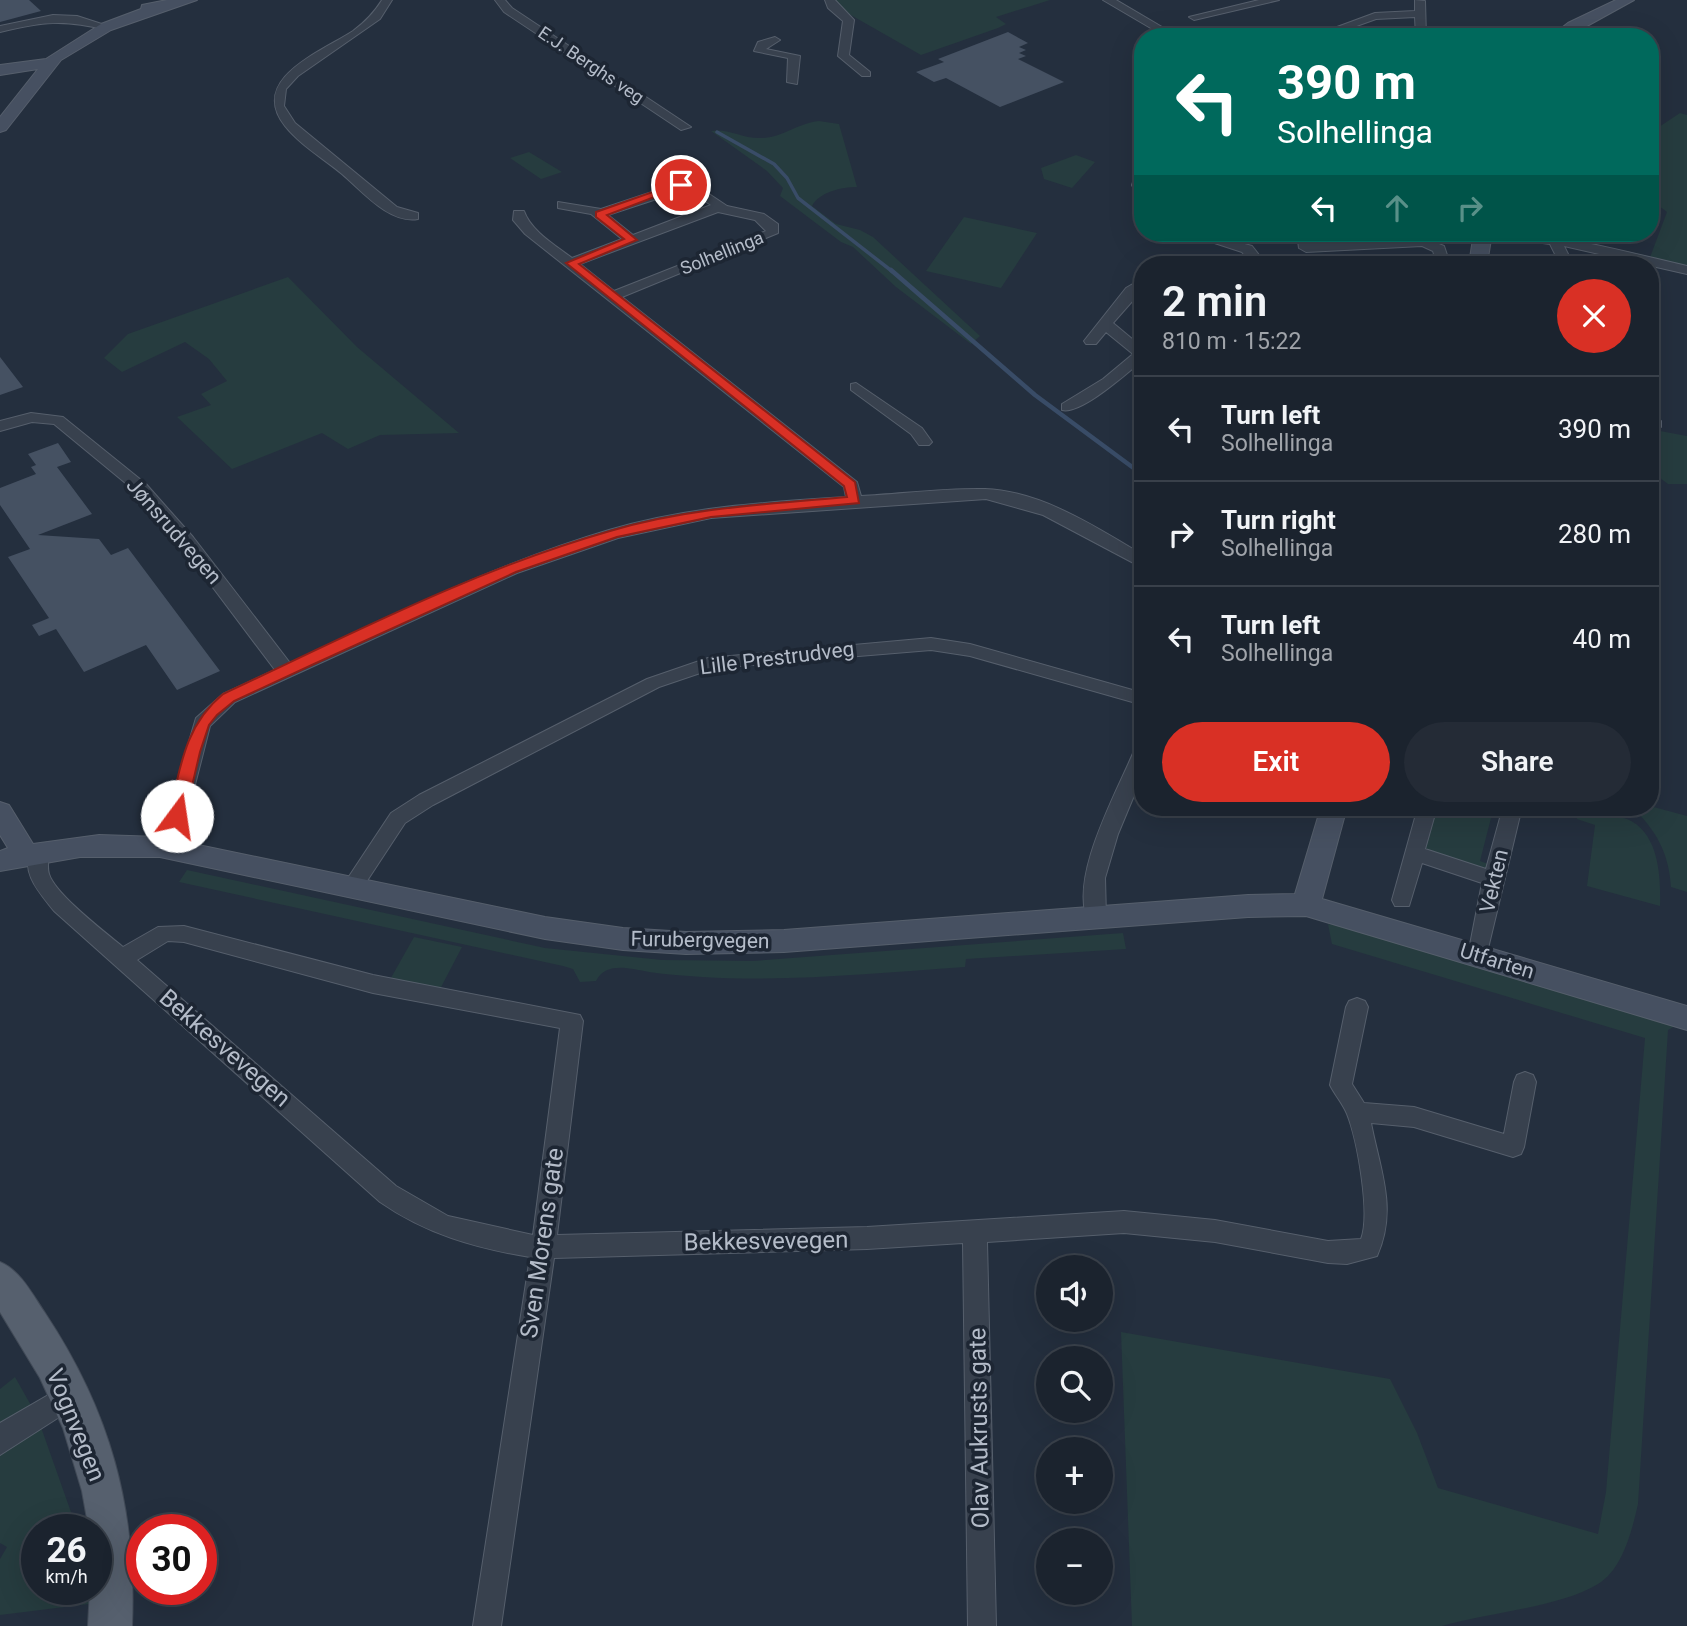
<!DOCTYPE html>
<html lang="en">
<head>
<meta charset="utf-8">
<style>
  :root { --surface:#1b232e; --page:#242b36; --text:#f1f3f6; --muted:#a0a4aa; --line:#39404a; --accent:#d93025 }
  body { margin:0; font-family:Roboto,sans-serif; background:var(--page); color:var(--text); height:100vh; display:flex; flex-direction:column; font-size:26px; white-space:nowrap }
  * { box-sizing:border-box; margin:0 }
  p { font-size:23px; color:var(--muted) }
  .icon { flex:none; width:38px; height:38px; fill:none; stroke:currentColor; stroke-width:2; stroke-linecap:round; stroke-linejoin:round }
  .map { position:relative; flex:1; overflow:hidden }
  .side { position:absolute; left:1134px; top:256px; width:525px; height:560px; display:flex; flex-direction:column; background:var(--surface); border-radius:28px; box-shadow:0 7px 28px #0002,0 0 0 2px var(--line) }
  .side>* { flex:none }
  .banner { position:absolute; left:1134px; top:28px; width:525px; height:214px; border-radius:28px; box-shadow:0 7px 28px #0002,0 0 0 2px var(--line); background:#00695c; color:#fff; overflow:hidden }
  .controls { position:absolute; left:1036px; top:1255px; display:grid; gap:14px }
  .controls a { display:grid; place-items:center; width:77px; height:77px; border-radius:50%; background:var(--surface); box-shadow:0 7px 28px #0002,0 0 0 2px var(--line); font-size:35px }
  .speed { position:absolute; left:21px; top:1514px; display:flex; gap:14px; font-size:35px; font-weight:700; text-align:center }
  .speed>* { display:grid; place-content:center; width:91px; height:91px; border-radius:50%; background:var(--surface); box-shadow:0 7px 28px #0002,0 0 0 2px var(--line); line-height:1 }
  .speed small { font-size:18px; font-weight:400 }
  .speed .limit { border:10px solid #d22; background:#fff; color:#111 }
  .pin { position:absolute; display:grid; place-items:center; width:60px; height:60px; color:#fff; margin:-30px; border:4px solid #fff; border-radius:50%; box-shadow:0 2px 7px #0007 }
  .me { position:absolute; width:77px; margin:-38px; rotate:14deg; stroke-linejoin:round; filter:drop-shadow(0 0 5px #0008) }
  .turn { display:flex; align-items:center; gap:24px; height:147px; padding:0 28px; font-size:32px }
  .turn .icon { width:91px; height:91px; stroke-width:2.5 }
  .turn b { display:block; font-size:49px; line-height:60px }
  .lanes { display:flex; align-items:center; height:66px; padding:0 28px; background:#0003; justify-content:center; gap:35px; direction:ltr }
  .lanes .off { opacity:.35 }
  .round { display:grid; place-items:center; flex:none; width:74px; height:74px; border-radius:37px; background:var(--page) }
  .headline { display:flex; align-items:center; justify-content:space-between; height:119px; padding:0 28px }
  h1 { font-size:42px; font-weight:600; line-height:52px }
  .primary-button { display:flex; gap:14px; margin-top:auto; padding:14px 28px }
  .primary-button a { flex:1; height:80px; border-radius:42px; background:var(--accent); color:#fff; font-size:28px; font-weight:600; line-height:80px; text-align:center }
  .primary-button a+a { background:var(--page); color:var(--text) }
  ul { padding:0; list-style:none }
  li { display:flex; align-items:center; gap:21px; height:105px; padding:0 28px; border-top:2px solid var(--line) }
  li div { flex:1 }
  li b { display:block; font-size:26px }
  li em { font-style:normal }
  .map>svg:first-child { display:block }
  .green { fill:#263c3f }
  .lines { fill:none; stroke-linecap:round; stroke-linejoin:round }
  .stream-far1 { stroke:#394c67; stroke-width:3.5 }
  .stream { stroke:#394c67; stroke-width:4.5 }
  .building { fill:#455162 }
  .street-casing { stroke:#565f6c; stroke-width:2 }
  .secondary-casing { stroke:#565f6c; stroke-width:2 }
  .primary-casing { stroke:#414a57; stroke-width:2 }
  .street { fill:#38414e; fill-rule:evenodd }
  .secondary { fill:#465061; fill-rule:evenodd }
  .primary { fill:#56606e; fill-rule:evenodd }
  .route { fill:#d93025; stroke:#8d1f18; stroke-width:2 }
  .labels { text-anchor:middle; stroke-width:7; stroke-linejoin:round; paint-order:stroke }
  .far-street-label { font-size:18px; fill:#b4bcc9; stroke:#1d2633 }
  .street-label { font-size:21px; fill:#b4bcc9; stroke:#1d2633 }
  .near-street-label { font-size:24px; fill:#b4bcc9; stroke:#1d2633 }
</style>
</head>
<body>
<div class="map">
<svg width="1687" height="1626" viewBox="0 0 1687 1626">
  <rect width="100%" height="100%" fill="#242f3e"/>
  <path class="green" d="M835,0H1050L996,17L1006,24L998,28L921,55L842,10Z
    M1680,113L1687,115V270L1649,260L1667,212L1650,199V133Z
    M819,121L839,124L857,187C842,187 819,192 812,206L836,224L860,230L873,237L980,336L971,344L896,287L853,247L841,242L780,196L783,188L767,171L711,131C729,128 743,139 761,138C782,138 798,123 819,121Z
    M529,152L562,172L541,179L510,158Z
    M1076,155L1095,162L1072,188L1044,179L1041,168Z
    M964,217L1037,233L1001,288L926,271Z
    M288,277L357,347L459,433L380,435L348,449L322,433L232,469L177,417L211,405L201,394L227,381L209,359L185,342L122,372L104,358L128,334Z
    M1660,431L1687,436V484H1668L1660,478Z
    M1650,806L1687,816V892L1671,887C1669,853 1656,830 1632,807Z
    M1432,807H1449L1491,818L1480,861L1491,865L1490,869H1479L1426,851L1422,843Z
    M1579,807C1594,811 1612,814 1627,819C1659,832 1661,877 1660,906L1587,886L1595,825L1577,819Z
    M187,870L545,948L662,960L753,961L1123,933L1126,949L966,959L965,967C860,974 754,986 649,972C631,969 606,961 596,981L580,982L573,969L563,966L179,882Z
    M1328,924L1350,928L1675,1026L1668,1030L1638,1504C1632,1530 1623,1569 1598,1584C1561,1607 1486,1613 1442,1626H1132L1121,1332L1390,1379L1417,1433L1438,1488L1598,1534L1606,1492L1645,1038L1332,944Z
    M414,937L462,947L438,993L387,985Z
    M15,1377L37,1416L77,1529L37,1530V1589H90L89,1604L0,1615V1559L7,1547L0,1543V1389Z"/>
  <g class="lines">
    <path class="stream-far1" d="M717,132L774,164L787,178L798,198L893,272"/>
    <path class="stream" d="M891,270L1035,395L1143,475"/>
  </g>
  <path class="building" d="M0,0H29L41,11L0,22Z
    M1008,32L1028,43L1019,47L1026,50L1019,53L1026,56L1018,59L1064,82L1000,107L946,78L934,82L916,72L944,62L938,59Z
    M0,357L23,387L0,395Z
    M58,443L71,462L57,467L92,514L38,535L99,539L111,555L128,548L220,671L177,690L146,645L84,672L56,629L39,636L32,625L49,618L8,557L30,549L0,505V488L36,474L31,467L36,465L28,454Z"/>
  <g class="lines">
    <defs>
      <path id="street" d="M382,0H392L380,19L298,76L286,89L284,106L295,123L397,207L418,213V219C389,224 362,191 342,174C324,159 299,144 285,126C248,79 321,52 353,31C365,22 374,13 382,0Z
        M495,0H505L512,8L691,127L681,130L504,12Z
        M825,0H835L854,20L849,55L870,72V76H862L838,56L843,21L828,8Z
        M1103,0H1116L1179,37H1166Z
        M1259,0H1279L1194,20L1189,17Z
        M1415,0L1425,1L1426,37H1416L1415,17L1376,19L1326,37H1310L1375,13L1415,11Z
        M53,15L77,16L111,27L106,30C64,19 42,22 0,32V26Z
        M775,37L780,40L766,49L800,56L797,84L787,82L788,58L754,51L758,42Z
        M1143,166V200L1139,199L1132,185L1137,170Z
        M688,180L727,206L764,214L778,224V233L622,297L857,482L861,496C902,494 944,488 985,489C1041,491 1096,527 1143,555V568L1043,515L986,499L711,518L618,538L517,573L235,702L210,726L187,816L167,852H153L150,847L167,816L196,718L223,694L275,670L181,545L134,490L54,424L32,422L0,431V421L31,413L63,417L146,484L193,537L290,663C394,615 498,563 609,530C686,507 766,502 846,497L844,487L525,234L513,220L514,211H524C531,231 555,245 572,258L622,239L591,214L558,208V202L601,209ZM687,189L711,205L633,235L608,215ZM718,212L755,220L766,231L614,291L580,264Z
        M1184,233H1204L1252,246L1266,264H1252L1242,252Z
        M1297,233H1309L1311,244L1424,238L1444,246L1450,264H1437L1433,251L1422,246L1306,252L1299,248Z
        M1493,233C1560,233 1622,251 1687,266V274L1564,246L1573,264H1560L1550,244L1499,237Z
        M1143,278V289L1113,323L1143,348V360C1127,373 1081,415 1062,410V404L1103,379L1133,354L1106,332L1096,344H1086L1084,341L1126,288Z
        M856,383L922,428L932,442L929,445H919L911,434L851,390V384Z
        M1650,413L1661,421V427H1650Z
        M931,638L970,644L1143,693V705L970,656L931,650L715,668L659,687L433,805L405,823L359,893H345L342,887L391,813L419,795L647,679L708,658Z
        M1143,744V774L1118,834L1105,878L1106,917L1103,923H1089C1067,880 1117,792 1134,751Z
        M1418,807H1437L1425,849L1486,869L1503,807H1522L1485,961L1478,963L1471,961L1468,955L1482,883L1422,863L1409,906H1395L1392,900Z
        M39,845L46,848C51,857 46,865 49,874C55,894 106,933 123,947L158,927L184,926L373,975L580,1015L583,1021L557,1235L867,1227L1124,1211L1215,1220L1328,1241L1361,1239C1371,1214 1357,1139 1347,1114C1343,1104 1335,1095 1330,1085L1346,1007L1349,1001L1357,998L1365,1001L1368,1007L1352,1084L1364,1103L1414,1107L1504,1134L1514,1082L1517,1075L1525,1072L1533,1075L1536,1082L1524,1147L1521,1154L1513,1157L1414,1127L1371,1123C1380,1170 1398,1209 1377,1256L1347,1264L1328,1263L1215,1242L1124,1233L987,1242L996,1626H968L963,1243L867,1249L554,1258L501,1626H473L530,1257C475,1248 426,1234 380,1202L54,911C40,893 19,872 32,848ZM168,941L184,942L373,993L560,1028L533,1235L448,1216L396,1186L137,960Z
        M69,1383L78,1387L82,1396L78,1405L0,1455V1423Z"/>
      <path id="secondary" d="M167,0H197L111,30L61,60L6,130L0,132V117L38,69L0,75V65L46,59L101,24L141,9L142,5Z
        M1616,0H1634L1567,37H1550L1568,23Z
        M1474,233H1492L1487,264H1469Z
        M0,802L9,805L33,844L99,835L160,837L545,917L623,928L686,932L784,930L1248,895L1295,894L1321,807H1347L1322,899L1687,1006V1030L1306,916L1248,917L784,952L686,954L623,950L545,939L160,857H80L0,871V851L8,848L0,835Z"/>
      <path id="primary" d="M0,1262C21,1271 32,1294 45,1313C110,1411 137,1508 132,1626H88L90,1589H96V1530H89L82,1491L63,1428L40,1378L0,1312Z"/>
    </defs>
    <use href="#street" class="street-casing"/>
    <use href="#secondary" class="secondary-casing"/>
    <use href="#primary" class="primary-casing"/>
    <use href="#street" class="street"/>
    <use href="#secondary" class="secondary"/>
    <use href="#primary" class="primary"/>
  </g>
  <path class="route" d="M678,183L686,185L607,215L637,240L579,264L855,482L859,503L711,517L617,537L516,572L314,664L234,701L217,715L209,725L200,752L185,816L177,822L171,820L169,816C180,769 184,726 223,694C349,635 476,569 610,531C687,508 767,504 847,497L844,486L566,263L624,239L596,217V212Z"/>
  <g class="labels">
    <g class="far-street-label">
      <text transform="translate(591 65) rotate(34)" y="6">E.J. Berghs veg</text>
      <text transform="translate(722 253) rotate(-22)" y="6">Solhellinga</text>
    </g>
    <g class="street-label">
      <text transform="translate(174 531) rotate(49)" y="7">Jønsrudvegen</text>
      <text transform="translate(777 658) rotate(-7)" y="7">Lille Prestrudveg</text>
      <text transform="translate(1494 881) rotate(-77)" y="7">Vekten</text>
      <text transform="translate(700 940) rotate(1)" y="7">Furubergvegen</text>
      <text transform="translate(1497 961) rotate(17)" y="7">Utfarten</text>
    </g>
    <g class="near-street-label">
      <text transform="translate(225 1048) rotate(41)" y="8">Bekkesvevegen</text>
      <text transform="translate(766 1241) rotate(-1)" y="8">Bekkesvevegen</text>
      <text transform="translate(542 1243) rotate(-82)" y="8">Sven Morens gate</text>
      <text transform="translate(76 1425) rotate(68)" y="8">Vognvegen</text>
      <text transform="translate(979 1428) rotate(-91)" y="8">Olav Aukrusts gate</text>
    </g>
  </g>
</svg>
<div class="controls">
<a><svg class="icon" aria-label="sound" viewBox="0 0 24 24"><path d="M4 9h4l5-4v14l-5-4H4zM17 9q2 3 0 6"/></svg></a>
<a><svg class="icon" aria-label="search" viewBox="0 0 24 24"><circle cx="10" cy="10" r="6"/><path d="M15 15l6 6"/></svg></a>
<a>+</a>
<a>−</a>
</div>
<div class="speed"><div>26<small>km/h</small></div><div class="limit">30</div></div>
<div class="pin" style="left:681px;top:185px;background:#d93025"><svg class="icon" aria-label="arrive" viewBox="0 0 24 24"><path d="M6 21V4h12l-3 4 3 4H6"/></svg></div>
<svg class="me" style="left:177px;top:816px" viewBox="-20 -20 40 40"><circle r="19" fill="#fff"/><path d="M0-13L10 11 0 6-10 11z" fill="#d93025"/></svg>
<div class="banner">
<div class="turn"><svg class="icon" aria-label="left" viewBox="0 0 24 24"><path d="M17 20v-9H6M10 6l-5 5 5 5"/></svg><div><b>390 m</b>Solhellinga</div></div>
<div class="lanes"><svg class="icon" aria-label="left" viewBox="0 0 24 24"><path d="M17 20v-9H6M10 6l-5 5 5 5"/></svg><svg class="icon off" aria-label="ahead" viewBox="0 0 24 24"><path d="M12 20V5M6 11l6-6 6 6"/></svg><svg class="icon off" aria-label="right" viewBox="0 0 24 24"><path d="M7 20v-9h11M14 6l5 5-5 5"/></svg></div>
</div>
<section class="side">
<div class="headline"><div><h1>2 min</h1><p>810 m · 15:22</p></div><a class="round" style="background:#d93025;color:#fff"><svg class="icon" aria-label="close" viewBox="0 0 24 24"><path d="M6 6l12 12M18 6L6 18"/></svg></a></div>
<ul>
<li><svg class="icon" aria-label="left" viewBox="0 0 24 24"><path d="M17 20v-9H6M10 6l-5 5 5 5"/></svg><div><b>Turn left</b><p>Solhellinga</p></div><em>390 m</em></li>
<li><svg class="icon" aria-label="right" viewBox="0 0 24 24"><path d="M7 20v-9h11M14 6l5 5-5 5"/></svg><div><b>Turn right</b><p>Solhellinga</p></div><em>280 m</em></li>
<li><svg class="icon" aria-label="left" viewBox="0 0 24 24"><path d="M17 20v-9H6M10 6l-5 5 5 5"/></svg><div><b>Turn left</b><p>Solhellinga</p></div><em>40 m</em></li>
</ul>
<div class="primary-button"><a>Exit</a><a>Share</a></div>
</section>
</div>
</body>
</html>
